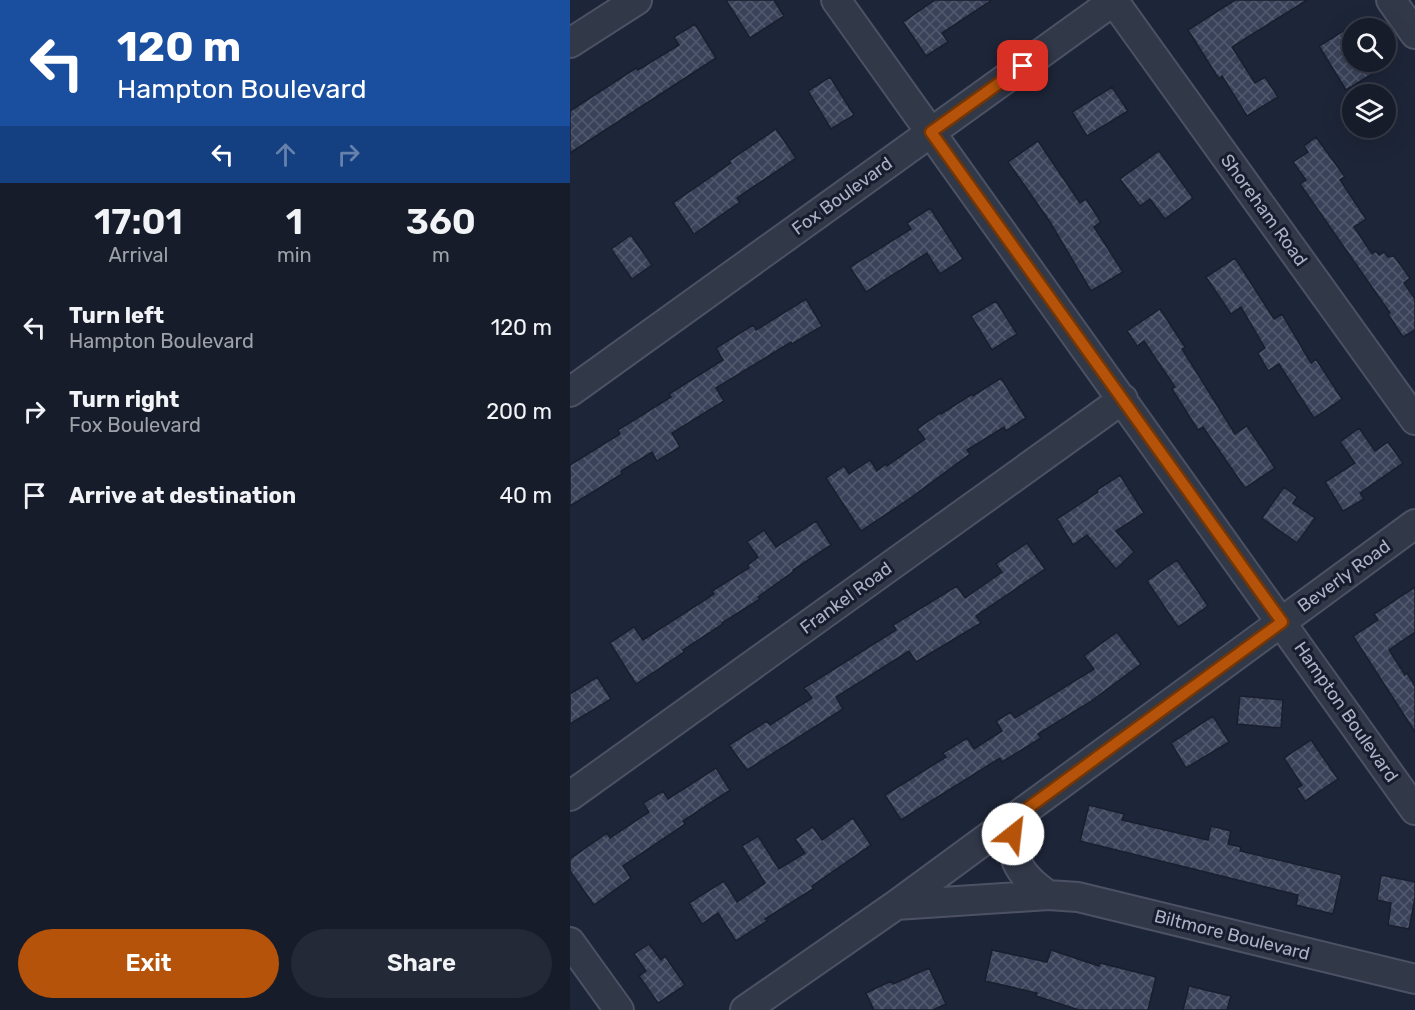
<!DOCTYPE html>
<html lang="en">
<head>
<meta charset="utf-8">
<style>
  :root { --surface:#161c2a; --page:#232936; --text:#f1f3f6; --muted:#9ea1a8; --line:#353a47; --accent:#b45309 }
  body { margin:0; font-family:Rubik,sans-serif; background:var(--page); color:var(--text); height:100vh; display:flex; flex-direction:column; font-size:22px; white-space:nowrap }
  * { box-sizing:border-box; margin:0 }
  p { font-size:20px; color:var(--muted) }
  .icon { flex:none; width:33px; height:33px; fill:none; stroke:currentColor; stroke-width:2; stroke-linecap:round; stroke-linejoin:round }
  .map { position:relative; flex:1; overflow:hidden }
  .panel { display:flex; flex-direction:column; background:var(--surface); width:570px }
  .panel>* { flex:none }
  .hud { background:#1a4fa0; color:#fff; overflow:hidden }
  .fabs { position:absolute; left:772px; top:18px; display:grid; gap:12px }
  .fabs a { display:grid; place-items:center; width:54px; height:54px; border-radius:50%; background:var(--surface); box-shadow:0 6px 24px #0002,0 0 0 2px var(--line); font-size:30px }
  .pin { position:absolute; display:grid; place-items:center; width:51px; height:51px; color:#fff; margin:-26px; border-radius:12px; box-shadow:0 3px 9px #0006 }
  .me { position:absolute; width:66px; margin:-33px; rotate:29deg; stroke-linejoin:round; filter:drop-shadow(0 0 4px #0008) }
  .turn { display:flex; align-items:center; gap:21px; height:126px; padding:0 18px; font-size:27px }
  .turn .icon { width:78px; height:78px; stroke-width:2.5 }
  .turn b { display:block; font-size:42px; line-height:51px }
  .lanes { display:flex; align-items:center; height:57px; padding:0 18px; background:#0003; justify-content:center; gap:30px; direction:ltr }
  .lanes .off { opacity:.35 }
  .eta { display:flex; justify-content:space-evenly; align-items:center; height:102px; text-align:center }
  .eta b { font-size:36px; font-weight:600; line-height:42px }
  .action { display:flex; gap:12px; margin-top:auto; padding:12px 18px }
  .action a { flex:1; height:69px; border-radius:36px; background:var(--accent); color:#fff; font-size:24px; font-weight:600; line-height:69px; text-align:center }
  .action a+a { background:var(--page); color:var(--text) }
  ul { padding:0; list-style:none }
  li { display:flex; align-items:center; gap:18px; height:84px; padding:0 18px }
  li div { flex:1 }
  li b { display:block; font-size:22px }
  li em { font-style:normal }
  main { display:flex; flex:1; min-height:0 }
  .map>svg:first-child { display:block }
  .building { fill:url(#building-cross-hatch); stroke:#191f2e; stroke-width:1.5 }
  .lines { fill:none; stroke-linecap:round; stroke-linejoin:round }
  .minor-casing { stroke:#4c5264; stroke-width:32 }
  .minor { stroke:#313848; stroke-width:28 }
  .route-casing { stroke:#753606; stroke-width:15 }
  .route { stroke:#b45309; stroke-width:10 }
  .labels { text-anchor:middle; stroke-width:6; stroke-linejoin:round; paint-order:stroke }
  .street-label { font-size:18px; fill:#abb1c6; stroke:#171d2c }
</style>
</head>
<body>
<main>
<section class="panel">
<div class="hud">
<div class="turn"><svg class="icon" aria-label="left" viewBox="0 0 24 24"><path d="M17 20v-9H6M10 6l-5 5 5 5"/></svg><div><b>120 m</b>Hampton Boulevard</div></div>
<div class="lanes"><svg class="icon" aria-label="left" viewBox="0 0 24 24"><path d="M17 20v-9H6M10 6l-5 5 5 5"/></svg><svg class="icon off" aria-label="ahead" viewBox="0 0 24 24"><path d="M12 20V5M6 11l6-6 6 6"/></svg><svg class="icon off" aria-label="right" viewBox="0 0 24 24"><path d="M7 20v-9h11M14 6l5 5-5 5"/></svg></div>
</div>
<div class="eta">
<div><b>17:01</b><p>Arrival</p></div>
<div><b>1</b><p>min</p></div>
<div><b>360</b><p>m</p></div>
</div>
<ul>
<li><svg class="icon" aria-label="left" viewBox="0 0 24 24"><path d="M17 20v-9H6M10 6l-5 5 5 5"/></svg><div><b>Turn left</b><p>Hampton Boulevard</p></div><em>120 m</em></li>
<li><svg class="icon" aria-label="right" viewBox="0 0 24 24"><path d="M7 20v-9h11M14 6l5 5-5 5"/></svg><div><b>Turn right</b><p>Fox Boulevard</p></div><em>200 m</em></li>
<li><svg class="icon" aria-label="arrive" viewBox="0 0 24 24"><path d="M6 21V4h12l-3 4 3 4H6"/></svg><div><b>Arrive at destination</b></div><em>40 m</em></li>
</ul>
<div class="action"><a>Exit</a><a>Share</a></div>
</section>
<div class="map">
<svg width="845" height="1010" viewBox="0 0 845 1010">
  <defs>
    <pattern id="building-cross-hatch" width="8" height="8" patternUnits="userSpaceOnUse" patternTransform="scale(1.5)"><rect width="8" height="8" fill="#394259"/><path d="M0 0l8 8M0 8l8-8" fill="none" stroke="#535b6f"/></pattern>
  </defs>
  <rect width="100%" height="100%" fill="#1d2538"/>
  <path class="building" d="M156,0H204L214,16L180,38Z
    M365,0H422L372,33L378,42L356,56L333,22Z
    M665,0H737L662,47L685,83L695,77L708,97L677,116L652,76L649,79L618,30Z
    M125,24L146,58L0,153V111L66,68L68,70L109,45L104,37Z
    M783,25V62H822L776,90L749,46Z
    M260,77L284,115L261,129L238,91Z
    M542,87L558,111L517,136L502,112Z
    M206,129L226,158L167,198L170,202L124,234L103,203L161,163L159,161Z
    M746,137L775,177L770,180L796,219L784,227L802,254L806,251L809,255L814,252L818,257L824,256L840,278L834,283L845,299V330L833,337L818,314L820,313L730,184L736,180L723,162L738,152L734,146Z
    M468,141L510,203L516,199L531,222L524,227L553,272L521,291L480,222L438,162Z
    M589,151L623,198L595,219L580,199L570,206L550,179Z
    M360,208L393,259L370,274L357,253L296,292L280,267L341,229L337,223Z
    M61,235L82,265L62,279L41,249Z
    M665,258L704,319L712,314L741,363L746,359L772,399L744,418L709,364L698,371L688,353L695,348L671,307L661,314L636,277Z
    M236,299L252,326L222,344L221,342L146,388L154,401L102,433L110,447L87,461L82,452L51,471L52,474L0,506V465L50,434L48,430L101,397L99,394L153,360L146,348L183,325L186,330Z
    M426,301L447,334L422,350L401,316Z
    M590,309L615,347L612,349L665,434L677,426L705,468L675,488L633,427L628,430L602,389L605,387L574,341L567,346L557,331Z
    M431,378L456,418L436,431L434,427L397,450L400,454L339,499L291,531L256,478L274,466L279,474L300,460L307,471L316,464L317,466L355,439L347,429L370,413L371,414L402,394L403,396Z
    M789,428L805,451L818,442L833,463L790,493L794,499L773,511L755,482L785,463L770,442Z
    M550,475L574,513L546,531L564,552L546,569L517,535L503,545L487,519L528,492L527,490Z
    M714,487L727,497L723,503L745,518L727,543L692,518Z
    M246,521L261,545L223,570L224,571L188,597L190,599L152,623L153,624L113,650L114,652L66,684L40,643L64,627L73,640L144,594L142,591L179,568L178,565L188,557L177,542L194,530L206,547Z
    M457,543L475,569L406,616L411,623L346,662L339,651L266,697L273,709L177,770L159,745L197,721L200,725L242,698L234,688L326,630L323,625L356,605L387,586L395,598L432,572L426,564Z
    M607,560L638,606L608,627L577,581Z
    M845,587V632L819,650L835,675L837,673L845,686V732L783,636L808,620L804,614Z
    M547,632L571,664L520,702L468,734L471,738L432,762L430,758L331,820L315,795L376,757L373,753L397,738L404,749L432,731L426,721L441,712L445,718L524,669L514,656Z
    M27,677L41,699L0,724V694Z
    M670,696L713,700L711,728L667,724Z
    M643,716L659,742L616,768L601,743Z
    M741,740L768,779L735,801L727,788L732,785L714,758Z
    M146,768L160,790L113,821L115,824L53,866L61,878L24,905L0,871V859L37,833L40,838L79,812L73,803L93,791L98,799Z
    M519,805L554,814L552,820L638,840L641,826L661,831L658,844L671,847L670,851L772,875L763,914L726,905L728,895L510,841Z
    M283,818L301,845L242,886L243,889L195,919L197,921L166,941L148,913L132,924L119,903L154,881L167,902L195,883L172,846L188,836L209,869L235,853L225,839L243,827L252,840Z
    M811,875L845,882V898L839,929L818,925L821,903L807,900Z
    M79,944L91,960L95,956L115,985L88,1003L69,976L76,971L64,954Z
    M422,950L477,962L481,950L529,966L530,963L586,977L578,1010H509L466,996L467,993L415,981Z
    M359,968L376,1004L363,1010H304L296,993L321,981L323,984Z
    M619,986L661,996L657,1010H613Z"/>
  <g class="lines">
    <defs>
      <path id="minor" d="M266,0L845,810
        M543,0L845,420
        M821,0L845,34
        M0,43L67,0
        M0,392L545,0
        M0,796L553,399
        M447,816C437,854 446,873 478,895
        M326,905L845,524
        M0,942L49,1010
        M175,1010L326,905L478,895L508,897L845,979"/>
    </defs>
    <use href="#minor" class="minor-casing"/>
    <use href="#minor" class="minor"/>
  </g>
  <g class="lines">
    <defs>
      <path id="route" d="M443,834L447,816L712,622L361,132L453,66"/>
    </defs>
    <use href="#route" class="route-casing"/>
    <use href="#route" class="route"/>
  </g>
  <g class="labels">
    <g class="street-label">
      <text transform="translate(272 196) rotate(-36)" y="6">Fox Boulevard</text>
      <text transform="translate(694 210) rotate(54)" y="6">Shoreham Road</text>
      <text transform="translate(774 576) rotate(-36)" y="6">Beverly Road</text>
      <text transform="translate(276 598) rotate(-36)" y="6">Frankel Road</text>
      <text transform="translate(776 712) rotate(55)" y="6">Hampton Boulevard</text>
      <text transform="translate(662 935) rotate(14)" y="6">Biltmore Boulevard</text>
    </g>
  </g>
</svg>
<div class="fabs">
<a><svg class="icon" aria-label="search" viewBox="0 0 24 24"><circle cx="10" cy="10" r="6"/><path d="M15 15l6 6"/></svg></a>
<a><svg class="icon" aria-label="layers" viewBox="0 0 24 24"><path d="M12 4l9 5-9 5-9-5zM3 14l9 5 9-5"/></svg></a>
</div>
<div class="pin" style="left:453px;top:66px;background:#d93025"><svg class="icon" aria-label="arrive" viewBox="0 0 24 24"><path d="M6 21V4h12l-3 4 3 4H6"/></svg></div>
<svg class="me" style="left:443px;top:834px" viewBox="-20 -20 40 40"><circle r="19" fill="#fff"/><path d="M0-13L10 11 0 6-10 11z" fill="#b45309"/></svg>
</div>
</main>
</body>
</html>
